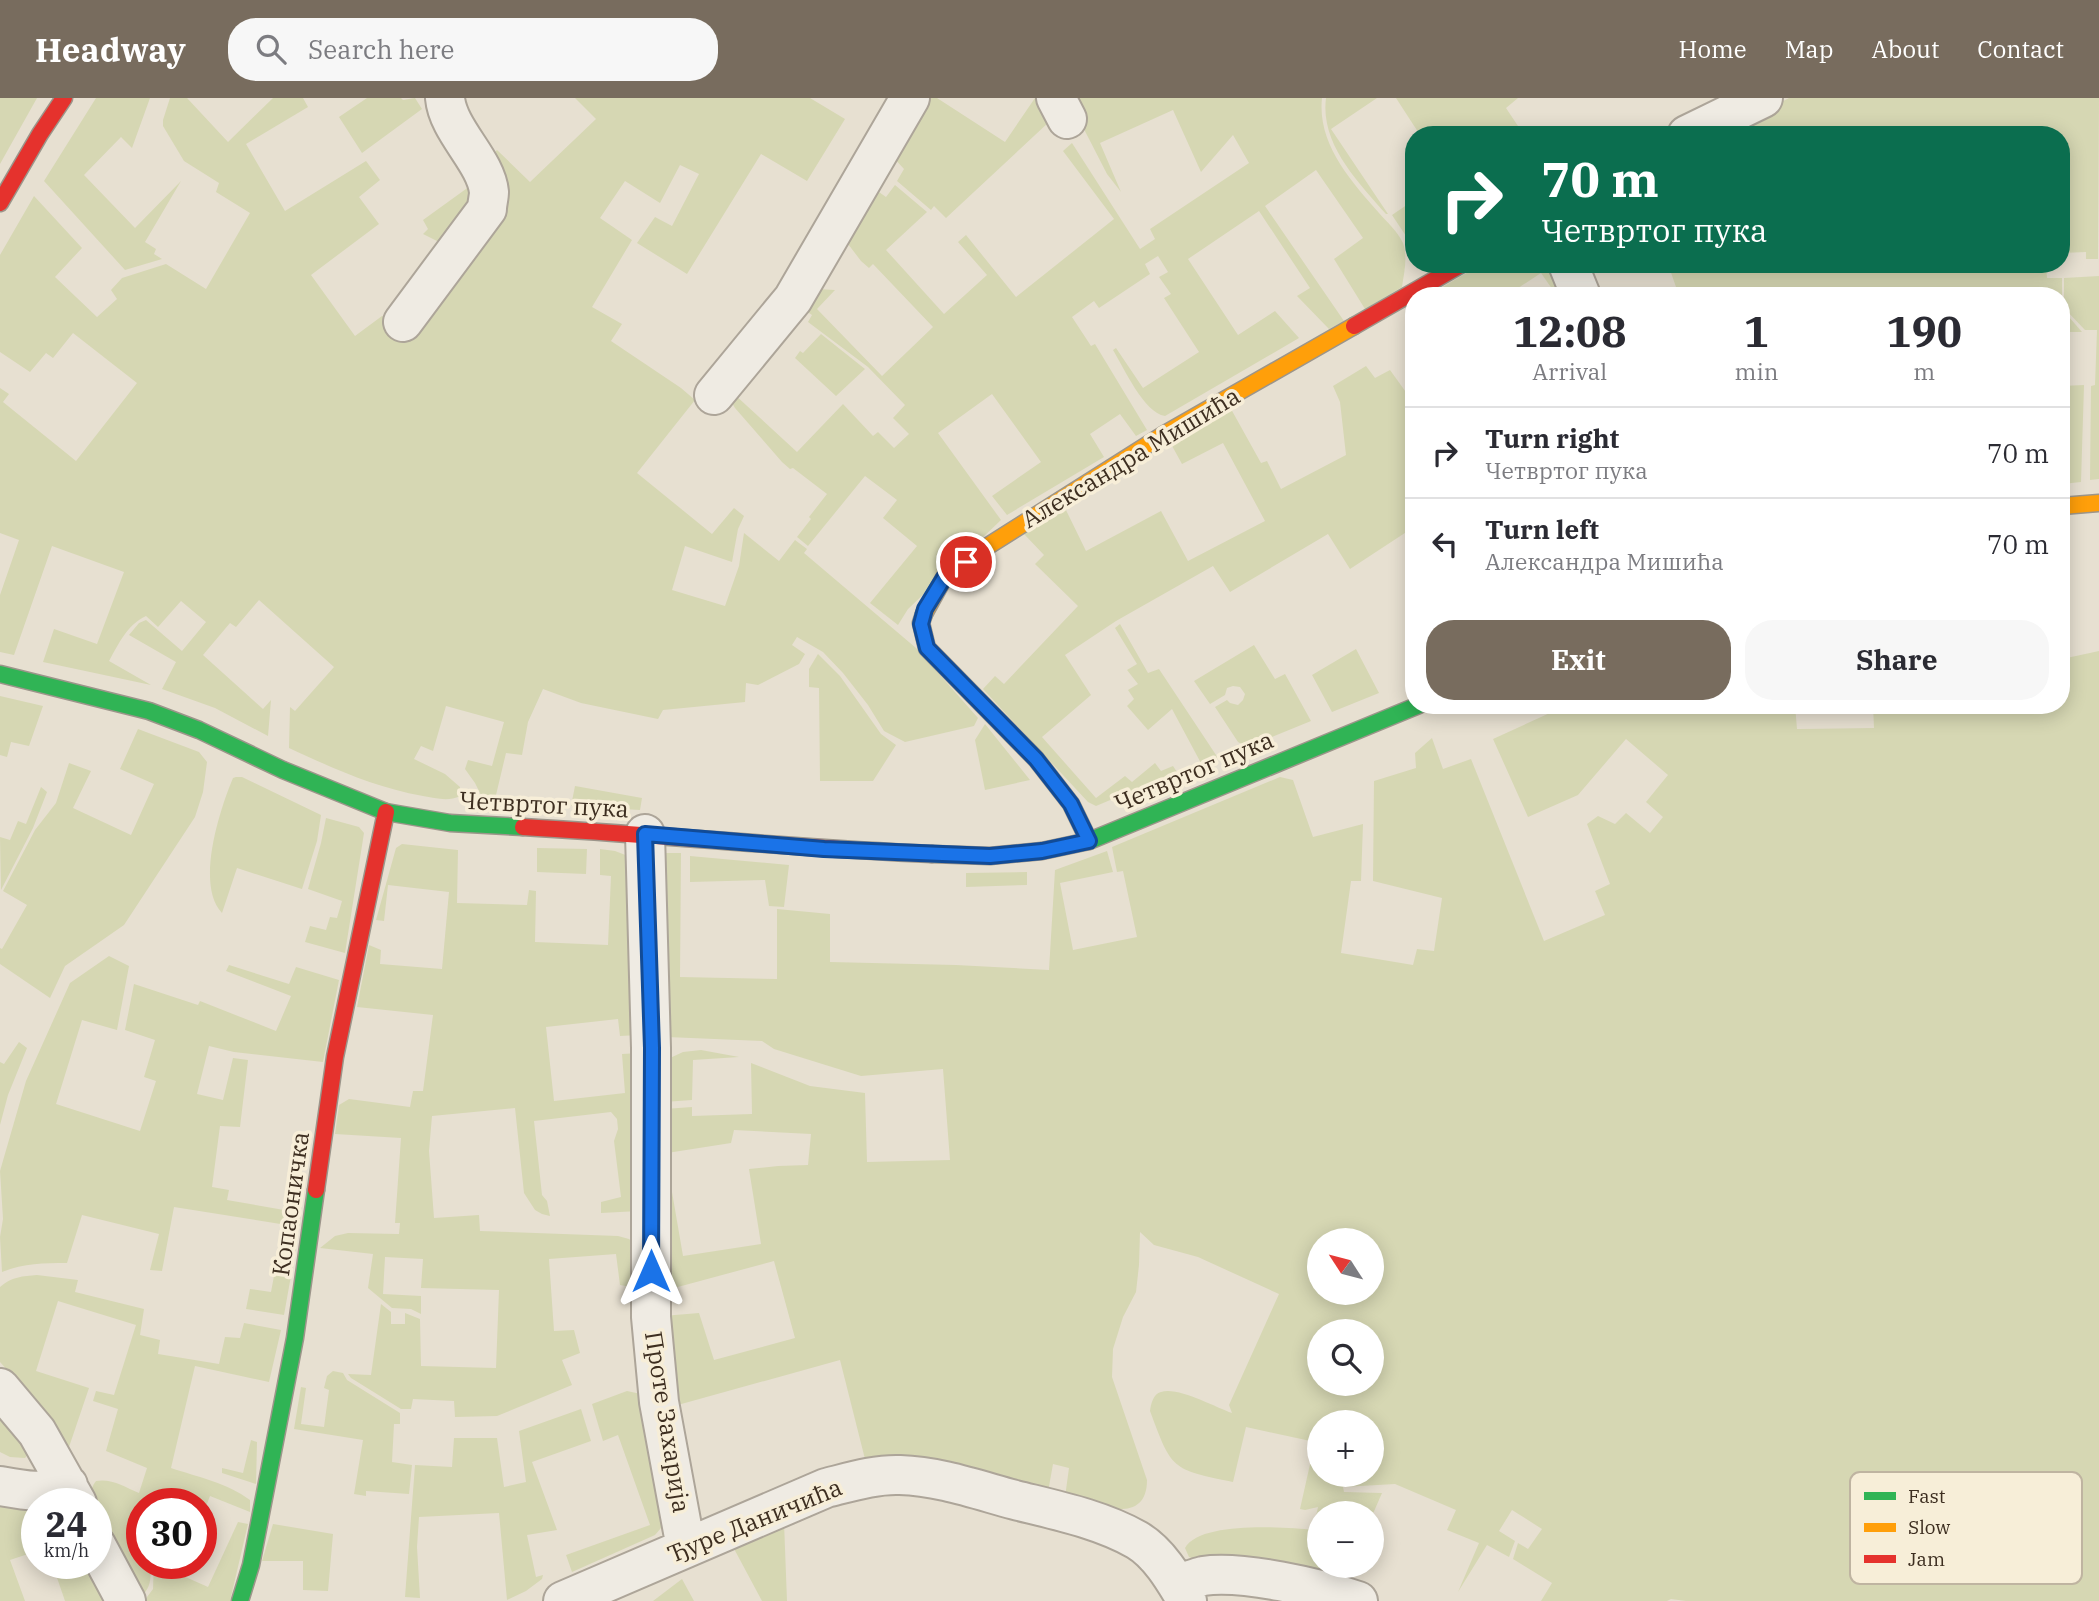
<!DOCTYPE html>
<html lang="en">
<head>
<meta charset="utf-8">
<style>
  :root { --surface:#fff; --page:#f7f7f7; --text:#2b2b33; --muted:#7c7c81; --line:#e1e1e2; --accent:#786c5e }
  body { margin:0; font-family:"IBM Plex Serif",serif; background:var(--page); color:var(--text); height:100vh; display:flex; flex-direction:column; font-size:26px; white-space:nowrap }
  * { box-sizing:border-box; margin:0 }
  p { font-size:23px; color:var(--muted) }
  .icon { flex:none; width:38px; height:38px; fill:none; stroke:currentColor; stroke-width:2; stroke-linecap:round; stroke-linejoin:round }
  .map { position:relative; flex:1; overflow:hidden }
  .drawer { position:absolute; left:1405px; top:189px; width:665px; height:427px; display:flex; flex-direction:column; background:var(--surface); border-radius:28px; box-shadow:0 4px 18px #0003 }
  .drawer>* { flex:none }
  .hud { position:absolute; left:1405px; top:28px; width:665px; height:147px; border-radius:28px; box-shadow:0 4px 18px #0003; background:#0b6e4f; color:#fff; overflow:hidden }
  .needle { width:46px; rotate:306deg }
  .fabs { position:absolute; left:1307px; top:1130px; display:grid; gap:14px }
  .fabs a { display:grid; place-items:center; width:77px; height:77px; border-radius:50%; background:var(--surface); box-shadow:0 4px 18px #0003; font-size:35px }
  .speed { position:absolute; left:21px; top:1390px; display:flex; gap:14px; font-size:35px; font-weight:700; text-align:center }
  .speed>* { display:grid; place-content:center; width:91px; height:91px; border-radius:50%; background:var(--surface); box-shadow:0 4px 18px #0003; line-height:1 }
  .speed small { font-size:18px; font-weight:400 }
  .speed .limit { border:10px solid #d22; background:#fff; color:#111 }
  .pin { position:absolute; display:grid; place-items:center; width:60px; height:60px; color:#fff; margin:-30px; border:4px solid #fff; border-radius:50%; box-shadow:0 2px 7px #0007 }
  .me { position:absolute; width:77px; margin:-38px; rotate:0deg; stroke-linejoin:round; filter:drop-shadow(0 0 5px #0008) }
  .turn { display:flex; align-items:center; gap:24px; height:147px; padding:0 21px; font-size:32px }
  .turn .icon { width:91px; height:91px; stroke-width:2.5 }
  .turn b { display:block; font-size:49px; line-height:60px }
  .eta { display:flex; justify-content:space-evenly; align-items:center; height:119px; text-align:center }
  .eta b { font-size:42px; font-weight:800; line-height:49px }
  .primary-button { display:flex; gap:14px; margin-top:auto; padding:14px 21px }
  .primary-button a { flex:1; height:80px; border-radius:28px; background:var(--accent); color:#fff; font-size:28px; font-weight:800; line-height:80px; text-align:center }
  .primary-button a+a { background:var(--page); color:var(--text) }
  ul { padding:0; list-style:none }
  li { display:flex; align-items:center; gap:21px; height:91px; padding:0 21px; border-top:2px solid var(--line) }
  li div { flex:1 }
  li b { display:block; font-size:26px }
  li em { font-style:normal }
  header { display:flex; align-items:center; gap:42px; box-sizing:border-box; height:98px; padding:0 35px; background:var(--accent); color:#fff }
  header strong { font-size:33px }
  nav { display:flex; gap:38px; margin-inline-start:auto; font-size:24px }
  .search { width:490px; height:63px; background:var(--page); display:flex; align-items:center; gap:18px; box-sizing:border-box; padding:0 24px; border-radius:28px; color:var(--muted); font-size:26px }
  .map>svg:first-child { display:block }
  .green { fill:#d6d7b3; fill-rule:evenodd }
  .lines { fill:none; stroke-linecap:round; stroke-linejoin:round }
  .street-casing { stroke:#ada599; stroke-width:42 }
  .fast-casing { stroke:#9c958a; stroke-width:19 }
  .slow-casing { stroke:#9c958a; stroke-width:19 }
  .jam-casing { stroke:#9c958a; stroke-width:19 }
  .street { stroke:#efebe3; stroke-width:38 }
  .fast { stroke:#30b455; stroke-width:16 }
  .slow { stroke:#ff9f0a; stroke-width:16 }
  .jam { stroke:#e5322d; stroke-width:16 }
  .route-casing { stroke:#114b97; stroke-width:18 }
  .route { stroke:#1a73e8; stroke-width:12 }
  .labels { text-anchor:middle; stroke-width:7; stroke-linejoin:round; paint-order:stroke }
  .street-label { font-size:24px; fill:#3d2e20; stroke:#f7eed8 }
  .key { fill:#f7eed8; stroke:#bfb4a1; stroke-width:2 }
  .key-label { font-size:19px; fill:#3d2e20 }
</style>
</head>
<body>
<header>
<strong>Headway</strong>
<div class="search"><svg class="icon" aria-label="search" viewBox="0 0 24 24"><circle cx="10" cy="10" r="6"/><path d="M15 15l6 6"/></svg>Search here</div>
<nav><a>Home</a><a>Map</a><a>About</a><a>Contact</a></nav>
</header>
<div class="map">
<svg width="2099" height="1503" viewBox="0 0 2099 1503">
  <rect width="100%" height="100%" fill="#e7e0d1"/>
  <path class="green" d="M0,0H37L0,66Z
    M96,0H150L132,50L121,39L84,77L135,130L181,83L145,144L156,151L154,156L162,161L125,172L44,83Z
    M170,0H187L228,44L273,0H303L308,9L246,46L285,113L366,63L380,82L359,99L379,126L311,177L355,238L382,218L407,233L460,157L486,63L497,52L530,84L596,21L575,0H810L845,21L807,83L761,56L687,176L637,145L655,119L672,128L699,76L680,67L660,105L625,83L600,120L632,142L592,209L622,226L611,243L681,290L695,302L637,375L712,436L734,410L744,418L738,431L732,464L685,448L672,492L725,508L739,468L744,435L779,463L795,442L807,451L804,455L916,550L978,620L974,628L905,644L884,633L868,607L843,575L823,554L797,539L792,547L805,556L799,566L758,587L746,585L745,604L663,612L658,621L581,605L543,591L528,624L522,657L506,655L496,697H481L475,685L465,671L468,662L492,668L504,624L446,608L433,653L421,648L414,661L445,676L460,689V698C448,704 435,700 423,698C373,689 335,671 289,650L290,609L295,613L334,569L259,502L236,529L230,525L203,557L263,611L271,602L268,638L215,610L162,591L176,564L129,537L139,525L146,522L182,553L206,524L181,503L158,529L146,518C127,527 119,545 109,563L151,587L43,564L54,531L97,546L124,474L52,448L14,557L0,554V497L19,442L0,435V290L9,296L3,304L76,363L137,285L73,235L53,260L46,255L30,274L0,254V157L34,98L82,150L55,179L97,219L117,201L111,192L122,180L166,166L206,191L250,115L216,94L219,85L184,63L163,28V22Z
    M367,0H401L403,2L415,0L422,11L362,55L339,19Z
    M926,0H937L1005,44L1035,0H1047L1049,24L946,120L934,108L931,112L897,83L904,71L892,58Z
    M1068,0H1322C1317,46 1351,83 1379,115C1387,124 1398,134 1403,145C1408,159 1404,175 1402,189L1365,211L1334,161L1363,140L1316,72L1265,108L1344,223L1329,231L1297,198L1310,190L1259,113L1188,161L1238,237L1275,213L1299,240L1165,318C1144,315 1124,270 1113,252L1116,250L1143,290L1199,254L1164,200L1171,196L1159,179L1168,174L1158,158L1145,166L1150,176L1099,210L1094,203L1072,219L1091,248L1095,246L1147,332L1136,338L1120,316L1090,336L1104,359L1007,417L992,398L1041,364L992,296L938,335L1001,422L908,511L898,527L870,505L917,448L883,420L897,402L865,378L808,448L797,439L811,421L809,419L827,396L793,370L790,371L782,364L735,310L732,305L734,296L797,354L843,306L873,338L878,334L894,350L909,336L893,320L905,307L868,269L808,224L812,217L803,211L817,191L835,192L817,211L882,278L933,229L873,166L869,170L861,163L845,142L876,92L886,99L895,87L927,114L886,152L944,216L987,177L958,144L966,137L1016,199L1114,121L1063,53L1072,45L1140,151L1155,141L1150,131L1249,65L1233,37L1201,74L1173,12L1100,45L1121,94L1107,76Z
    M1326,0H1377L1331,31L1388,116H1386C1358,84 1320,46 1326,0Z
    M1396,0H1518L1506,10L1524,37H1420Z
    M1789,0H2099L2098,161H2086V154L2062,155V37H1718Z
    M477,83L482,89L439,144L423,136L428,131L423,122Z
    M1414,102V150L1392,117Z
    M1482,166H1550L1565,198H1557L1541,175L1506,198H1427Z
    M1668,166H2046L2047,180H2062V211L2082,234H2062V198H1675L1673,191L1676,189Z
    M2099,178V381L2090,382L2091,288L2095,287L2097,232H2085L2064,210V180Z
    M821,236L865,271L836,298L795,260L800,253L803,255Z
    M1366,268L1375,280L1390,272L1408,297L1414,294V429L1350,471L1328,436L1230,494L1213,468L1116,523L1065,557L1091,597L1042,639L1096,700L1125,678L1132,684L1155,665L1161,673L1173,668L1177,674L1096,708L1088,704L983,591L995,578L1004,586L1078,508L1035,466L1044,457L1024,436L1064,408L1086,453L1161,413L1188,463L1265,423L1223,345L1182,366L1171,346L1231,311L1261,365L1267,363L1281,391L1346,357L1340,304L1333,288Z
    M2084,287L2081,384L2062,386V288Z
    M1120,526L1148,575L1159,571L1218,660L1202,667L1172,611L1148,632L1127,608L1134,601L1128,592L1138,586L1127,572L1137,566L1115,530Z
    M1254,547L1275,581L1285,576L1311,623L1247,649L1238,644L1215,609L1227,602L1230,605L1238,607L1243,602L1245,596L1240,589L1233,588L1227,590L1225,597L1210,606L1194,583Z
    M1356,551L1379,595L1332,614L1312,577Z
    M2099,553V1503H1686L1671,1501L1667,1503H1541L1552,1485L1513,1461L1518,1445L1528,1451L1542,1431L1512,1412L1499,1433L1515,1443L1509,1459L1487,1447L1458,1494L1479,1445L1447,1432L1456,1412L1395,1386L1343,1389L1344,1394L1382,1395L1372,1418V1416H1320V1468H1346L1340,1487L1194,1461L1189,1459L1185,1450C1200,1423 1284,1429 1313,1432L1318,1409L1305,1412L1300,1411L1315,1344L1246,1329L1233,1384C1171,1371 1172,1372 1150,1313C1151,1306 1153,1296 1161,1294C1177,1288 1215,1309 1232,1315L1229,1307L1279,1196L1198,1159L1154,1147L1140,1134L1139,1167L1136,1194L1123,1219L1113,1251L1112,1279L1147,1382C1147,1430 1093,1406 1065,1399L1069,1370L1053,1366L1048,1394L866,1365L840,1262L667,1310L663,1218L699,1215L714,1262L795,1240L774,1163L663,1193L665,1094H672L683,1158L761,1146L749,1071L778,1068L808,1067L811,1036L734,1032L731,1045L667,1055L665,1011L692,1009V1018L752,1016L751,965L810,988L865,995L867,1064L950,1062L943,971L861,978L774,951L762,943L667,939L661,755H681L680,879L777,881V811L830,816V864L956,867L1049,872L1055,772L1107,753L1113,774L1060,785L1073,852L1137,839L1123,773L1117,774L1112,749L1280,679L1293,682L1313,739L1363,726L1361,783H1351L1341,855L1413,867L1417,851L1434,853L1442,800L1373,783L1374,683L1416,670L1415,655L1432,640L1443,671L1471,661L1544,843L1605,817L1595,793L1610,786L1587,726L1598,718L1615,726L1626,715L1650,735L1663,719L1646,704L1668,677L1626,641L1578,697L1528,719L1493,641L1552,614L1553,607H1795L1797,631L1874,630L1873,607H1914L1916,610L1922,607H2062V561ZM1320,1143H1372V1195H1320ZM1320,1234H1372V1286H1320ZM1320,1325H1372V1377H1320Z
    M818,556L840,578L881,636L896,647L873,683H820L819,590L809,589V571Z
    M0,598L43,608L29,648L11,644L7,659L0,657Z
    M985,626L1030,682L985,692L975,642Z
    M138,631L199,654L207,664L203,694L195,719L124,827L65,868L50,900L0,866V850L2,851L27,807L3,793L35,732L56,705L69,665L91,673L73,710L131,737L154,686L120,671Z
    M236,679H242L321,717L317,743L302,791L237,770L222,815C195,787 220,711 233,680Z
    M575,688L642,700L640,712L571,708Z
    M41,689L47,694L33,730L1,792L0,739L10,742L18,723L26,726Z
    M326,720L359,729L364,735L345,855L305,844L310,828L326,832L330,819L337,820L342,803L308,791L321,745Z
    M402,746L458,752L457,805L527,807L529,792L536,793L535,844L608,847L611,778L600,777V751L615,753L628,758L639,937L620,938L618,921L546,929L554,1003L625,995L622,956L639,955V1113L601,1115V1104L621,1099L614,1043L618,1031L617,1021L611,1014L534,1023L542,1097L547,1103L550,1118L542,1116L535,1112L524,1095L515,1010L432,1018L429,1053L434,1120L479,1117L480,1133L618,1138L629,1141L634,1145L637,1190L620,1187L616,1156L549,1161L554,1233L574,1232L580,1255L562,1262L572,1287L497,1318L455,1319L454,1303L413,1301L411,1311H401L351,1280L348,1276L371,1277L381,1206L391,1214V1226H405V1215L420,1221L421,1268L496,1270L499,1192L421,1190L423,1161L385,1159L383,1196L421,1198V1216L411,1211L392,1210L368,1190L373,1156L320,1150L335,1138L348,1135L399,1136L400,1125H395L401,1040L335,1036L339,1007L349,1001L410,1009L413,993H423L433,917L357,909L369,847L381,852L380,866L442,871L449,794L388,787L384,823L376,822L396,750Z
    M537,750L587,751L586,776L537,774Z
    M690,758L789,767L784,809L769,808L765,782L690,784Z
    M1027,774V787L966,789V775Z
    M109,858L129,868L117,932L82,922L56,1006L140,1033L156,983L144,979L155,942L125,932L134,886L198,907L200,903L276,933L291,898L226,873L229,867L289,886L296,869L339,882L323,964L234,954L209,948L197,996L223,1002L233,960L248,962L240,1029L220,1028L212,1089L229,1092L227,1102L301,1115L299,1129L174,1109L162,1173L150,1172L159,1136L82,1117L67,1165C43,1165 25,1165 2,1174L0,1139L3,1121L0,1073L26,983L70,885Z
    M19,944L27,950L8,997L0,1027V964L4,966Z
    M701,952L739,959L693,962L692,1002L664,1004L670,960L683,954Z
    M281,1141L297,1144L284,1217L246,1211L250,1191L271,1194Z
    M37,1177L78,1182L75,1194L144,1211L140,1237L160,1242L158,1256L219,1266L225,1239L240,1240L244,1225L281,1232L269,1284L195,1268L171,1370C198,1379 227,1385 250,1402V1414L210,1398L205,1411L201,1409V1405H193L179,1399L175,1405H142V1465H150C151,1479 152,1488 141,1499L117,1460L96,1413V1405H93C90,1396 90,1391 96,1383C111,1380 125,1389 139,1395L147,1370L106,1353L118,1311L93,1303L96,1293L114,1297L136,1227L58,1203L36,1273L89,1290L69,1349L49,1318L0,1264V1189C11,1179 23,1178 37,1177Z
    M333,1273L343,1275L347,1282L400,1315V1326H394L392,1364L412,1367L409,1396L366,1393V1398L354,1396L363,1342L294,1331L301,1289L306,1290L301,1326L324,1329L329,1292L324,1290L327,1278Z
    M627,1293L641,1296L667,1423L655,1437L572,1474L566,1457L650,1427L618,1337L603,1343L592,1306Z
    M581,1311L591,1343L532,1364L557,1432L527,1437L536,1479L543,1477L542,1481L526,1493L507,1502L499,1415L419,1419L417,1449L420,1500L405,1499L415,1367L452,1369L454,1340H497L504,1389L526,1384L519,1333Z
    M0,1312L30,1354L25,1360L10,1359L0,1354Z
    M251,1342L257,1344L256,1386L222,1375V1370L243,1375Z
    M0,1403L32,1411L33,1425L26,1429L34,1454L10,1462L25,1503H0Z
    M238,1424L248,1426L230,1503H144L153,1491L154,1465L208,1489Z
    M784,1424L787,1503H762L732,1447Z
    M273,1426L333,1436L328,1493L303,1492V1463H262Z
    M52,1465H89L110,1503H65Z
    M682,1481L694,1503H653Z"/>
  <g class="lines">
    <defs>
      <path id="street" d="M1056,0L1067,21
        M1687,37L1763,0
        M1568,166L1581,198
        M403,224L487,111C487,106 489,99 489,94C486,63 448,33 445,0
        M714,297L793,201L910,0
        M645,736L651,950V1219L659,1304L686,1450
        M0,1290L37,1334L77,1405
        M0,1388C27,1393 42,1396 68,1387
        M96,1447L126,1503
        M1177,1486C1186,1484 1195,1480 1203,1478C1242,1472 1320,1490 1358,1503
        M563,1503L826,1390C850,1384 876,1376 900,1377C939,1378 978,1392 1015,1402C1055,1412 1100,1421 1137,1442C1159,1455 1174,1481 1187,1503"/>
      <path id="fast" d="M0,576L149,613L199,632L283,672L386,714L450,725L523,729
        M932,756L990,758L1042,753L1089,743L1419,607
        M240,1503L251,1467L295,1240L316,1092"/>
      <path id="slow" d="M2062,408L2099,405
        M924,516L944,480L988,448L1163,337L1354,228"/>
      <path id="jam" d="M0,105L40,36L64,0
        M1354,228L1462,166
        M924,516L921,525L927,550L1036,661L1071,706L1089,743
        M523,729C660,737 795,750 932,756
        M316,1092L335,959L386,714"/>
    </defs>
    <use href="#street" class="street-casing"/>
    <use href="#fast" class="fast-casing"/>
    <use href="#slow" class="slow-casing"/>
    <use href="#jam" class="jam-casing"/>
    <use href="#street" class="street"/>
    <use href="#fast" class="fast"/>
    <use href="#slow" class="slow"/>
    <use href="#jam" class="jam"/>
  </g>
  <g class="lines">
    <defs>
      <path id="route" d="M651,1173L652,950L645,736L824,751L990,758L1042,753L1089,743L1071,706L1036,661L927,550L921,526L925,511L944,480L966,464"/>
    </defs>
    <use href="#route" class="route-casing"/>
    <use href="#route" class="route"/>
  </g>
  <g class="labels">
    <g class="street-label">
      <text transform="translate(1131 360) rotate(-31)" y="8">Александра Мишића</text>
      <text transform="translate(1194 674) rotate(-23)" y="8">Четвртог пука</text>
      <text transform="translate(544 707) rotate(3)" y="8">Четвртог пука</text>
      <text transform="translate(291 1106) rotate(-82)" y="8">Копаоничка</text>
      <text transform="translate(667 1324) rotate(81)" y="8">Проте Захарија</text>
      <text transform="translate(755 1423) rotate(-22)" y="8">Ђуре Даничића</text>
    </g>
  </g>
  <rect x="1850" y="1374" width="232" height="112" rx="10" class="key"/>
  <rect x="1864" y="1394" width="32" height="8" fill="#30b455"/>
  <rect x="1864" y="1425" width="32" height="9" fill="#ff9f0a"/>
  <rect x="1864" y="1457" width="32" height="8" fill="#e5322d"/>
  <g class="key-label">
    <text x="1908" y="1405">Fast</text>
    <text x="1908" y="1436">Slow</text>
    <text x="1908" y="1468">Jam</text>
  </g>
</svg>
<div class="fabs">
<a><svg class="needle" viewBox="-14 -14 28 28"><path d="M0-13l5 13h-10z" fill="#e53935"/><path d="M0 13l5-13h-10z" fill="#7c7c81"/></svg></a>
<a><svg class="icon" aria-label="search" viewBox="0 0 24 24"><circle cx="10" cy="10" r="6"/><path d="M15 15l6 6"/></svg></a>
<a>+</a>
<a>−</a>
</div>
<div class="speed"><div>24<small>km/h</small></div><div class="limit">30</div></div>
<div class="pin" style="left:966px;top:464px;background:#d93025"><svg class="icon" aria-label="arrive" viewBox="0 0 24 24"><path d="M6 21V4h12l-3 4 3 4H6"/></svg></div>
<svg class="me" style="left:651px;top:1173px" viewBox="-20 -20 40 40"><path d="M0-17L14 15 0 8-14 15z" fill="#1a73e8" stroke="#fff" stroke-width="4"/></svg>
<div class="hud">
<div class="turn"><svg class="icon" aria-label="right" viewBox="0 0 24 24"><path d="M7 20v-9h11M14 6l5 5-5 5"/></svg><div><b>70 m</b>Четвртог пука</div></div>
</div>
<section class="drawer">
<div class="eta">
<div><b>12:08</b><p>Arrival</p></div>
<div><b>1</b><p>min</p></div>
<div><b>190</b><p>m</p></div>
</div>
<ul>
<li><svg class="icon" aria-label="right" viewBox="0 0 24 24"><path d="M7 20v-9h11M14 6l5 5-5 5"/></svg><div><b>Turn right</b><p>Четвртог пука</p></div><em>70 m</em></li>
<li><svg class="icon" aria-label="left" viewBox="0 0 24 24"><path d="M17 20v-9H6M10 6l-5 5 5 5"/></svg><div><b>Turn left</b><p>Александра Мишића</p></div><em>70 m</em></li>
</ul>
<div class="primary-button"><a>Exit</a><a>Share</a></div>
</section>
</div>
</body>
</html>
